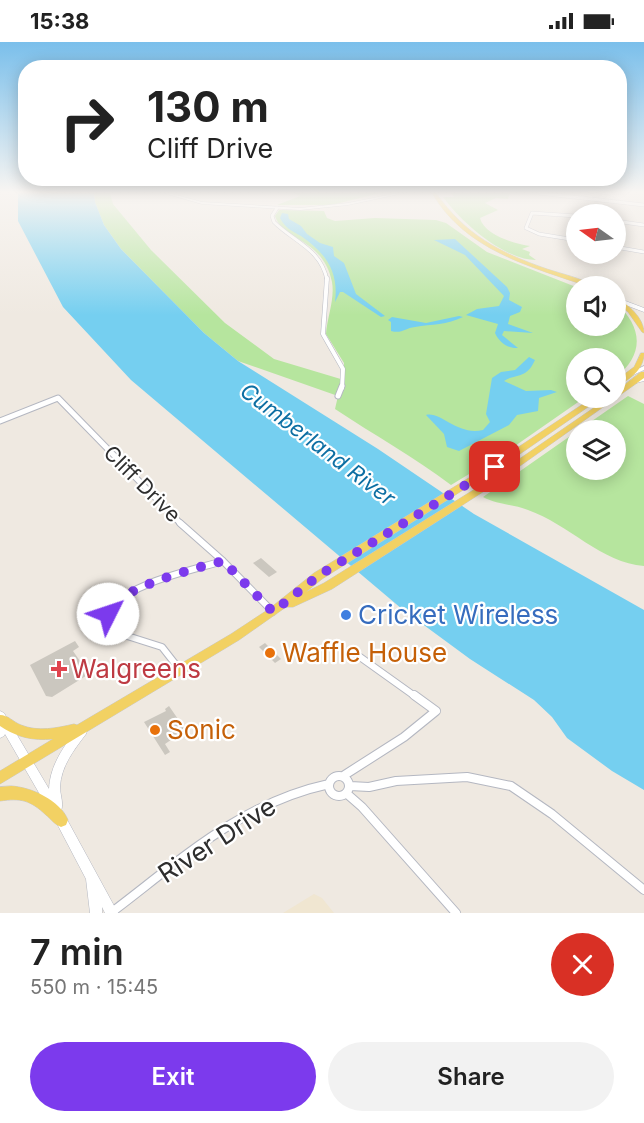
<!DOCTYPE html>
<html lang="en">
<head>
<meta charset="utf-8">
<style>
  :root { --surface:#fff; --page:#f2f2f2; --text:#222; --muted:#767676; --accent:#7c3aed }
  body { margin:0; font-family:Inter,sans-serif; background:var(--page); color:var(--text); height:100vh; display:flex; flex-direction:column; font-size:22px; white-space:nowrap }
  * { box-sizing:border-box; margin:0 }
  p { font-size:20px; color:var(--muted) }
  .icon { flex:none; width:33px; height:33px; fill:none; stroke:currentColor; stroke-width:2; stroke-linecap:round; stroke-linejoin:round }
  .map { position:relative; height:871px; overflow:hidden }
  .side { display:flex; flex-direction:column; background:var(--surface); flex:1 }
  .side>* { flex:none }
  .guide { position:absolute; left:18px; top:18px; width:609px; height:126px; border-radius:24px; box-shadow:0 3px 15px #0003; background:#fff; color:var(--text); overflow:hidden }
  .needle { width:39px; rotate:284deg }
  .tools { position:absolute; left:566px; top:162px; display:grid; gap:12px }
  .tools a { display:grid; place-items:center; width:60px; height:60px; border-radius:50%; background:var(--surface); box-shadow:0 3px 15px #0003; font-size:30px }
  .pin { position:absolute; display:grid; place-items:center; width:51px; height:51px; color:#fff; margin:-26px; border-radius:12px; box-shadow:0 3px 9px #0006 }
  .me { position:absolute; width:66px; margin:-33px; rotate:49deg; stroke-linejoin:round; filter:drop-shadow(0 0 4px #0008) }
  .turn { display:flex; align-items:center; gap:21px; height:126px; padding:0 30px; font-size:27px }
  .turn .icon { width:78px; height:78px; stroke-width:2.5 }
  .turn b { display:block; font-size:42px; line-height:51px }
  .round { display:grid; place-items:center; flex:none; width:63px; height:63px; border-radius:32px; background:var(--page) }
  .head { display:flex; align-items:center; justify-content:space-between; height:102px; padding:0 30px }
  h1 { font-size:36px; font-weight:600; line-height:45px }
  .button { display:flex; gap:12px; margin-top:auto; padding:12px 30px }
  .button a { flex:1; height:69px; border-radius:36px; background:var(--accent); color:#fff; font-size:24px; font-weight:600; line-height:69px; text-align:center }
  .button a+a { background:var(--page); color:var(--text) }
  .status { display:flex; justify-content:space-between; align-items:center; height:42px; padding:0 30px; background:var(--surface); direction:ltr }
  .status svg { height:16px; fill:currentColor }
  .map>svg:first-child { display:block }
  .education { fill:#f0e6d1 }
  .green { fill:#b6e59e }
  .water { fill:#75cff0 }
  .building { fill:#cbc7bf }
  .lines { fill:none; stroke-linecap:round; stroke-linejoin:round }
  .street-far4-casing { stroke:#b4b7c1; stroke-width:4 }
  .street-far3-casing { stroke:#b4b7c1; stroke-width:5 }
  .street-far2-casing { stroke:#b4b7c1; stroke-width:7 }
  .street-far1-casing { stroke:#b4b7c1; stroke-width:8 }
  .street-casing { stroke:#b4b7c1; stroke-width:10 }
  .secondary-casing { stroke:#b4b7c1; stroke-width:1 }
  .primary-casing { stroke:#c9c9c9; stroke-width:1 }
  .street-far4 { stroke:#fff; stroke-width:3 }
  .street-far3 { stroke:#fff; stroke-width:4 }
  .street-far2 { stroke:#fff; stroke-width:5 }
  .street-far1 { stroke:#fff; stroke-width:6 }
  .street { stroke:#fff; stroke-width:8 }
  .secondary { fill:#fff; fill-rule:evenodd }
  .primary { fill:#f2d163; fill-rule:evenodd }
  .route { stroke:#7c3aed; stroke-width:10; stroke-dasharray:0 18 }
  .shop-dot { fill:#3f7fe0; stroke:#fff; stroke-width:2 }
  .food-dot { fill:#e8710a; stroke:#fff; stroke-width:2 }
  .health-dot { fill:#e0444e; stroke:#fff; stroke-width:2 }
  .labels { text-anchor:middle; stroke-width:4.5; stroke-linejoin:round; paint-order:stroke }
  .street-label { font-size:21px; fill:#2e2e2e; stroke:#fff }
  .water-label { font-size:22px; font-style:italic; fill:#0d6fa3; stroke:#fff }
  .near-shop-label { font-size:26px; fill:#366cbe; stroke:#fff; text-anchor:start }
  .near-food-label { font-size:26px; fill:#c56008; stroke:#fff; text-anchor:start }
  .near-health-label { font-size:26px; fill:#be3a42; stroke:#fff; text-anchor:start }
  .near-street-label { font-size:26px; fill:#2e2e2e; stroke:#fff }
</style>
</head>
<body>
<div class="status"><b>15:38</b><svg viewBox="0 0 49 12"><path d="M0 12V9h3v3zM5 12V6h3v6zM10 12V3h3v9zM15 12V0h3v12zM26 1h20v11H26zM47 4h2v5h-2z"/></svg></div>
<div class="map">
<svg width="644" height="871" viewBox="0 0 644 871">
  <rect width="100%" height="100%" fill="#efe9e1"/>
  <path class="education" d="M314,852L322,856L334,871H283Z"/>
  <path class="green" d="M94,151H110L113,162L151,208L225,281L274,317L344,338V321L326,292C327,276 335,257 332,240C323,196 283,199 275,174L279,168L324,169L327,176L335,179L375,176L436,178L446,181L487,210L576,245V284H615V260C644,286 644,313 615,336V316H576V356H584L512,406L451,443C414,415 374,393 335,367L338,354L238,319L204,291L121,207L104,183L95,160Z
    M294,151H380L332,163H277L300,154Z
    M451,151H510L508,157L496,156L485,161L498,168L480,176C484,193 515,202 530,204L522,207L530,210L529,213L536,218C504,218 461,180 443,155H454Z
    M628,354L644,362V524C602,521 568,482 528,468C513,462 498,463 483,455L576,390V428H615V388H579Z"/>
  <path class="water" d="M18,151H94L95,160L104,183L121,207L204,291L238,319L378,407L474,472L644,568V748L612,729L567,696L552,675L534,658L470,617L402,567L131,338L63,265L18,179Z
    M282,171L288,172L289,177L301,184L307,192L320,201L333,205L334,214L344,221L356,252L385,274L381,275L343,250H340L335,260C339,230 326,211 301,194C292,189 285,186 280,176Z
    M455,197L507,245L510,251L509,258L522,265L520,270L510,274L508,282L533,291L504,289L502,293L518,306C508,307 499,300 495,291L498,282L466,273L477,267L499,264L504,254L465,213L434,198Z
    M459,274L463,275C447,283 432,282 415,285C405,286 402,292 391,289V280L388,278L392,275L426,281Z
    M529,315L535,318C526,338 516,331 504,339L526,349L551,348L557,350L539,356L538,369L517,373L509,383L459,409L447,405L444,392L426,373C441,369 457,394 483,388L490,380L486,372L492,336L501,330L515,328Z"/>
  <path class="building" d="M261,516L277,530L269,535L253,521Z
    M75,599L79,605L73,609L89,632L52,655L46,654L30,623Z
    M265,601L281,617L275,621L259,605Z
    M169,664L189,693L185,696L181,691L165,702L170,710L165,713L144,680L166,669L165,667Z"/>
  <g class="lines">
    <defs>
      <path id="street-far4" d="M538,151L644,163
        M277,166L272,174L274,180C294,200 321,207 327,238
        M576,174L532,171L526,186L539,192L576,198
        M615,179L644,183
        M615,205L644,210"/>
      <path id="street-far3" d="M327,236L323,292L343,327L342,346"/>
      <path id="street-far2" d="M338,354L342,344
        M0,379L58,356L182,483"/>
      <path id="street-far1" d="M180,481L223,519L273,570
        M353,610L416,655
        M180,628L162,605L121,592L107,568C136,539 185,530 223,519"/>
      <path id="street" d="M329 744a10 10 0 1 1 20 0a10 10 0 1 1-20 0Z
        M343,734L404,695L436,669L414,653
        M350,744L369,745L396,739L467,735L511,744L552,772L644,848
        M346,751L362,765L456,871
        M112,870C182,817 241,761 329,742"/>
      <path id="secondary" d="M164,151H169L202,160L300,166L348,161L398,151H404L348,163L300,168L202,162Z
        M615,255L644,266V270L615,259Z
        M644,324V328L631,334H627L626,333Z
        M644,335V339L636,341L633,339L634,338Z
        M0,669L4,671L49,747C50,723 64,704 78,686L82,684L86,686L87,689L86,692C74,708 61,724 60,745C60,753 64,761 61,769L54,772L50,770L5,692L4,694L0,696Z
        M60,770L64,772L118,871H105L102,865V871H90L86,837L54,776L56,772Z"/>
      <path id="primary" d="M432,151H436C466,193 498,210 547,227C562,232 581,236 595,244H587C529,224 465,208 432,151Z
        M615,255C628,262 644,276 644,291L642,290L628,270L615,260Z
        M641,311H644C644,328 629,338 615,345V339L634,325Z
        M641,330H644V336L489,446L332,547L293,565H286L239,598L0,742V729L53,697C33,699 16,695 0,684V673C8,673 13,680 21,683C38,690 57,686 74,682L77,683L231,592L269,567L314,531L511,410L592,356H601L517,414L322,537L306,550L324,541L483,442L608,356H615V350Z
        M11,744C31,745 60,758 68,778L66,783L61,785C54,782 51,777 46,773C30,758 21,756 0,759V745Z"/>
    </defs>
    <use href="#street-far4" class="street-far4-casing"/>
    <use href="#street-far3" class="street-far3-casing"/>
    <use href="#street-far2" class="street-far2-casing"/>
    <use href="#street-far1" class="street-far1-casing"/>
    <use href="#street" class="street-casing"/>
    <use href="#secondary" class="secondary-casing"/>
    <use href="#primary" class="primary-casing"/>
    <use href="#street-far4" class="street-far4"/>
    <use href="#street-far3" class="street-far3"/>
    <use href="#street-far2" class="street-far2"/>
    <use href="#street-far1" class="street-far1"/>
    <use href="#street" class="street"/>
    <use href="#secondary" class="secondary"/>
    <use href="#primary" class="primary"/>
  </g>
  <linearGradient id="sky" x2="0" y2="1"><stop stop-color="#7abfeb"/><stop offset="0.55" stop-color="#f8f5f2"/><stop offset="1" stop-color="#f8f5f2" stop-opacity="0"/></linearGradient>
  <rect width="644" height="273" fill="url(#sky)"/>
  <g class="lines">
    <path class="route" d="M108,572L109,565C132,543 192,527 223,519L273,570L318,534L495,425"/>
  </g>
  <circle class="shop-dot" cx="346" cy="573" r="6"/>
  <g class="food-dot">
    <circle cx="270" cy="611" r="6"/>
    <circle cx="155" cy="688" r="6"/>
  </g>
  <path class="health-dot" d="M56 618h6v6h6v6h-6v6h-6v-6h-6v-6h6z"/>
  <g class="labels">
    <g class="street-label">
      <text transform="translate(142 442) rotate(45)" y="7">Cliff Drive</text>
    </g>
    <g class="water-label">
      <text transform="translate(318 402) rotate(37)" y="8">Cumberland River</text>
    </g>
    <g class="near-shop-label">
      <text x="358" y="582">Cricket Wireless</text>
    </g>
    <g class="near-food-label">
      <text x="282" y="620">Waffle House</text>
      <text x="167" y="697">Sonic</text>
    </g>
    <g class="near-health-label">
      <text x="71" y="636">Walgreens</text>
    </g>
    <g class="near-street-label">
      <text transform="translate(217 798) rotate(-33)" y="9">River Drive</text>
    </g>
  </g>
</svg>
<div class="tools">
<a><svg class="needle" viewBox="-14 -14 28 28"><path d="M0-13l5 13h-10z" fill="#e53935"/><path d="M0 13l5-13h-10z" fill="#767676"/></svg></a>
<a><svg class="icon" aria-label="sound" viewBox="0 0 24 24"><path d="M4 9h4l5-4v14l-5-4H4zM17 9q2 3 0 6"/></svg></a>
<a><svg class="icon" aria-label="search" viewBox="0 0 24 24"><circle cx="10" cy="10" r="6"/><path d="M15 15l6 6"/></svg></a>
<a><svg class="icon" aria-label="layers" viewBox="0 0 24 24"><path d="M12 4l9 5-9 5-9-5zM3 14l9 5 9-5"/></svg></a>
</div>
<div class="pin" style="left:495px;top:425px;background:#d93025"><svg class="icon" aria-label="arrive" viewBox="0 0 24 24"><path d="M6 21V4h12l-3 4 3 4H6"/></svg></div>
<svg class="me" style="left:108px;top:572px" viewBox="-20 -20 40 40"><circle r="19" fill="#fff"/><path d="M0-13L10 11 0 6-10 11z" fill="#7c3aed"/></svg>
<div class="guide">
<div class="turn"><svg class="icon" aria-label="right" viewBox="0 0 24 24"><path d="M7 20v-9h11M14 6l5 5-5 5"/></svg><div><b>130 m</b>Cliff Drive</div></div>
</div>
</div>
<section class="side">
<div class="head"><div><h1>7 min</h1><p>550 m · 15:45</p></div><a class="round" style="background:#d93025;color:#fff"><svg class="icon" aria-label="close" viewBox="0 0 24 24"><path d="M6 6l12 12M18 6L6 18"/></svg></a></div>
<div class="button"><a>Exit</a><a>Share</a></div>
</section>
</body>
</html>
